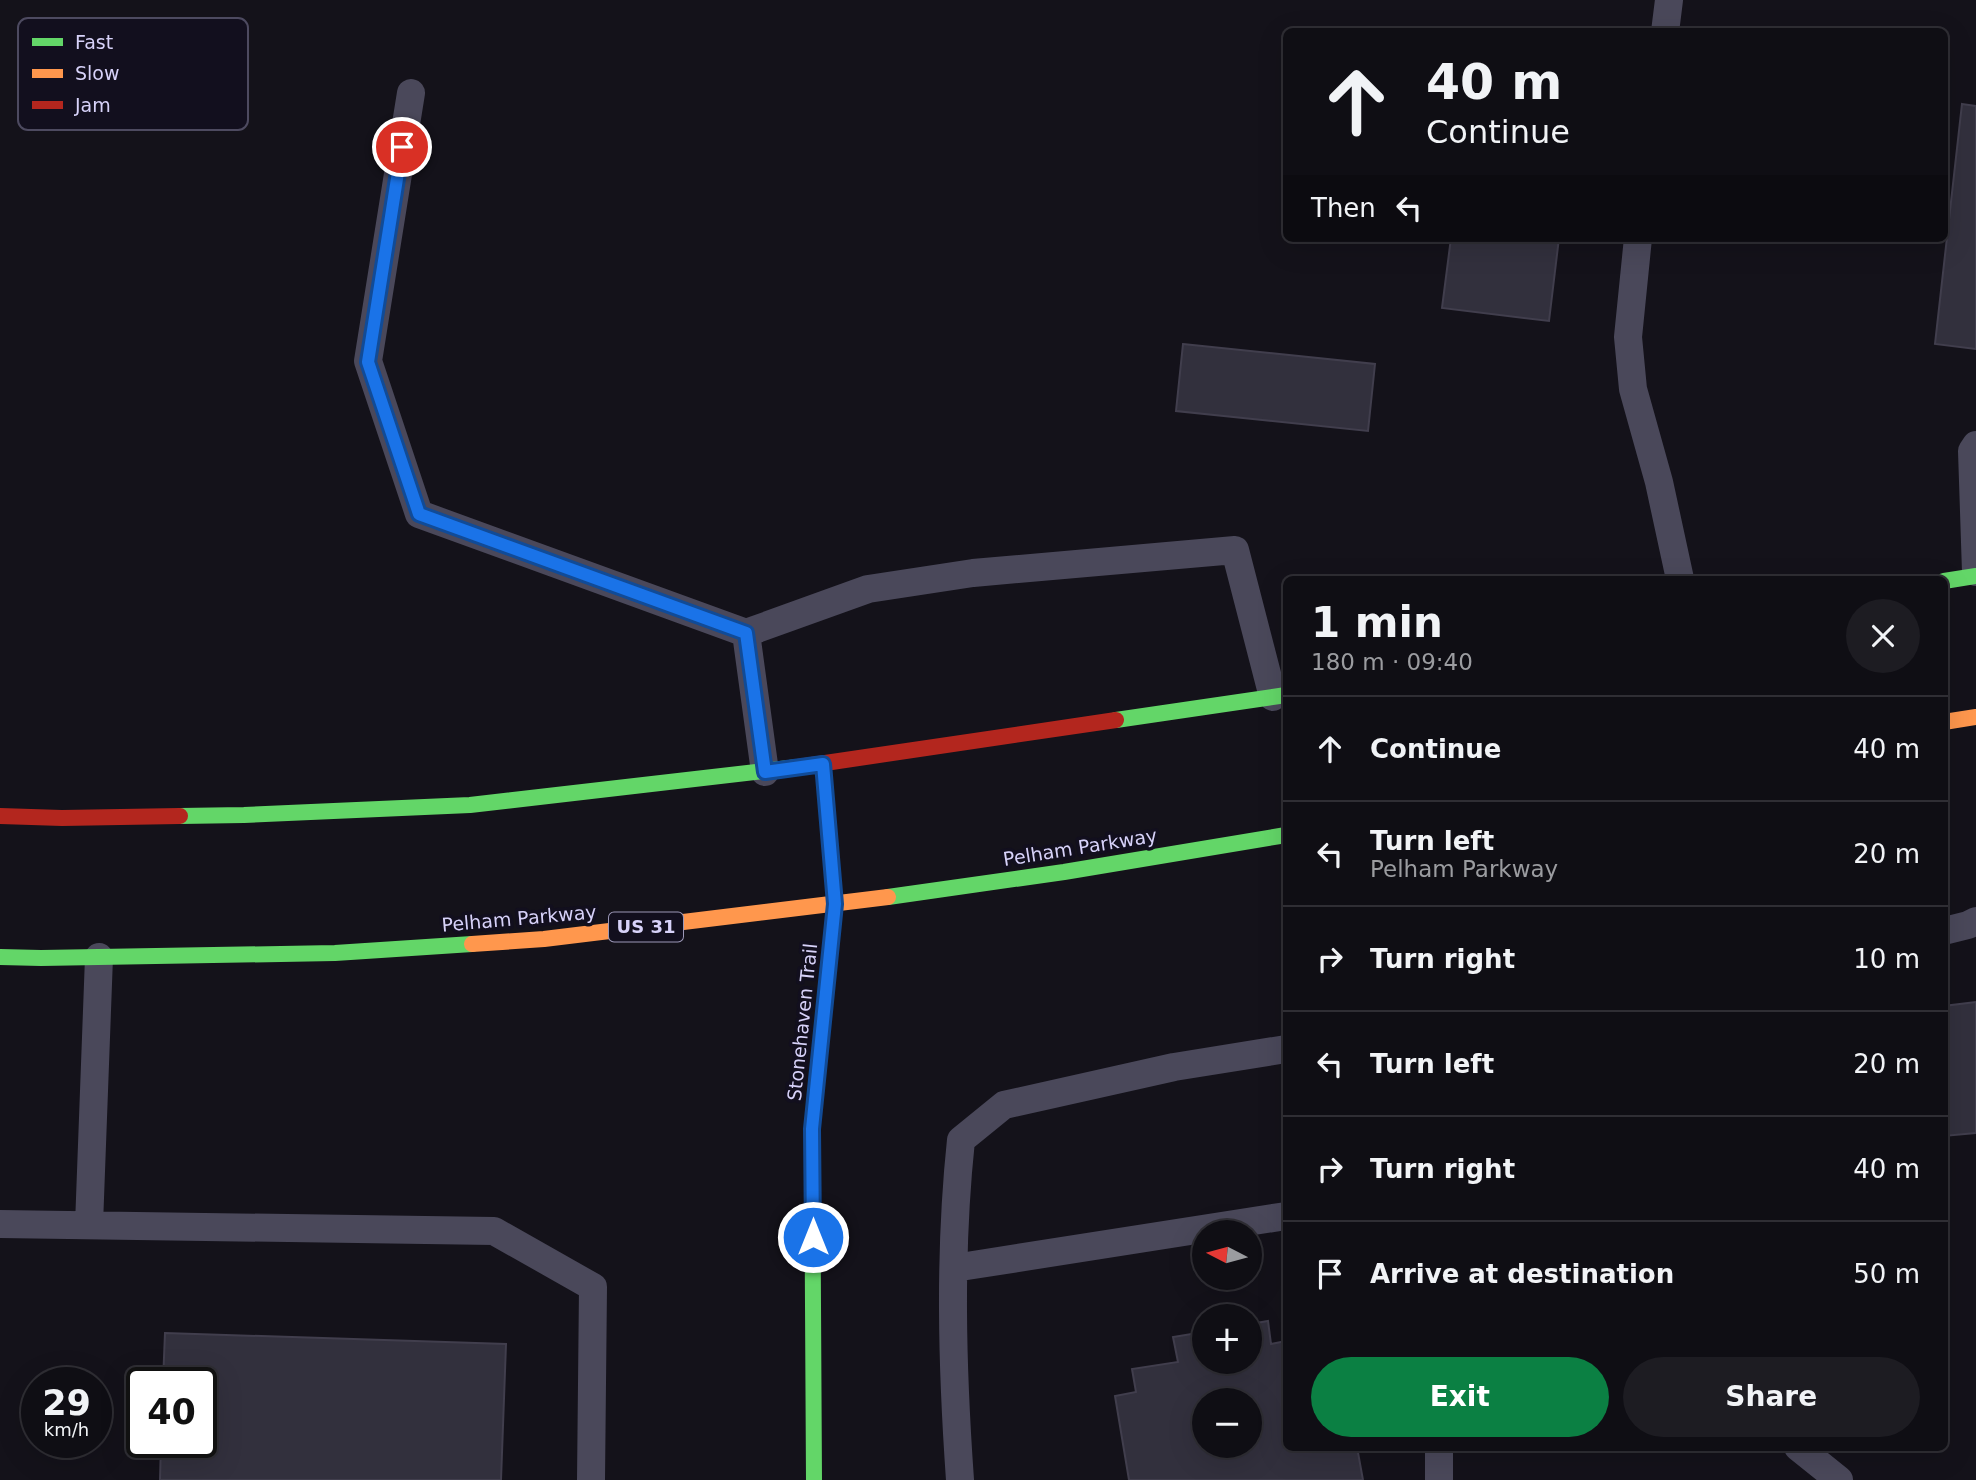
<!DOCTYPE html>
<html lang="en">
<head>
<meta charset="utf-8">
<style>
  :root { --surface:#0f0e14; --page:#1d1c22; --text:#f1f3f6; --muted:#9b9ca0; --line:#2f2e34; --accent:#0b8043 }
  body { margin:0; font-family:"DejaVu Sans",sans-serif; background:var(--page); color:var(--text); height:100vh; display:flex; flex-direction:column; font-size:26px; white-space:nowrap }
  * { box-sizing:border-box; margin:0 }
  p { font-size:23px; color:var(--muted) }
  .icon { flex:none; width:38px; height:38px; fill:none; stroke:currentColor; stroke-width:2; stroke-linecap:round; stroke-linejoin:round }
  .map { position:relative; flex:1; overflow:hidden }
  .side { position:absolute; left:1283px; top:576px; width:665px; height:875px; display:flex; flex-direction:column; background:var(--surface); border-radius:10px; box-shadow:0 7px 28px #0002,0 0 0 2px var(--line) }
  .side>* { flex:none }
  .banner { position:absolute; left:1283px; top:28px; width:665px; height:214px; border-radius:10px; box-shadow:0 7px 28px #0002,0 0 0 2px var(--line); background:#0f0e14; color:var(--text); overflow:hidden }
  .needle { width:46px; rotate:276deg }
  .tools { position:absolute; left:1192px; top:1220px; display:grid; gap:14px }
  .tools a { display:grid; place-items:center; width:70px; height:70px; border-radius:50%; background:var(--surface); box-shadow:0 7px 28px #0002,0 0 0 2px var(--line); font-size:35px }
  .speed { position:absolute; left:21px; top:1367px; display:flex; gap:14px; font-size:35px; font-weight:700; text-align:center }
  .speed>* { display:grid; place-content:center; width:91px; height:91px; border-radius:50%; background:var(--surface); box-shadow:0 7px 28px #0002,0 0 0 2px var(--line); line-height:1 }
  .speed small { font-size:18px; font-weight:400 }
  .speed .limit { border:4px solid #111; border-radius:10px; background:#fff; color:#111 }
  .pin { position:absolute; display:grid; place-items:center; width:60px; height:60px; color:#fff; margin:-30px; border:4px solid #fff; border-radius:50%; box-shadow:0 2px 7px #0007 }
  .me { position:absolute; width:77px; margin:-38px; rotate:0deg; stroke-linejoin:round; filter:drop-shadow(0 0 5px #0008) }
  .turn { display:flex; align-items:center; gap:24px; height:147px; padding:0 28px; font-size:32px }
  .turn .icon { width:91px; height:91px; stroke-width:2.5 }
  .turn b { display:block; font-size:49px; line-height:60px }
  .then { display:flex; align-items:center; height:66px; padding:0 28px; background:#0003; gap:14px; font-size:26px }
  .round { display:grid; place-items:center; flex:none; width:74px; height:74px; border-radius:37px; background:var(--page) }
  .headline { display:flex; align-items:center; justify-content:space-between; height:119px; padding:0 28px }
  h1 { font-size:42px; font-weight:700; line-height:52px }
  .button { display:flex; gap:14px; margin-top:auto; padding:14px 28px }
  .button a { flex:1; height:80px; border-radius:42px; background:var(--accent); color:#fff; font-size:28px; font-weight:700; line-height:80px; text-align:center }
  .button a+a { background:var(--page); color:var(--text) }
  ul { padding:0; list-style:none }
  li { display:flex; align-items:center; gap:21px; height:105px; padding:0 28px; border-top:2px solid var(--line) }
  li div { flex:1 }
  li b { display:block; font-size:26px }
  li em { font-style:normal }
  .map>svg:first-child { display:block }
  .building { fill:#32303d; stroke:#413e4d; stroke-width:2; fill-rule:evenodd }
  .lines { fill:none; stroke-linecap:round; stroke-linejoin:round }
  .lane { stroke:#4a485a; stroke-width:28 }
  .fast { stroke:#63d668; stroke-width:16 }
  .slow { stroke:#ff974d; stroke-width:16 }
  .jam { stroke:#b3261e; stroke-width:16 }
  .route-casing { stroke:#114b97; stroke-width:18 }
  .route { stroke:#1a73e8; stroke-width:12 }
  .labels { text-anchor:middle; stroke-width:7; stroke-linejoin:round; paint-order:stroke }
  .shield { fill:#120f1e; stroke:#9c98b7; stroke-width:2 }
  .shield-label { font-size:18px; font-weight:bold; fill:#d7d2f9 }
  .street-label { font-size:19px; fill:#d7d2f9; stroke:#120f1e }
  .key { fill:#120f1e; stroke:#4d4a60; stroke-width:2 }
  .key-label { font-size:19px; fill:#d7d2f9 }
</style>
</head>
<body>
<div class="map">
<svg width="1976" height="1480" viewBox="0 0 1976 1480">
  <rect width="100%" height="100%" fill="#14121a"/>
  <path class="building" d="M1962,104L1976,106V349L1935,344Z
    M1451,238H1559L1549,321L1442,308Z
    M1183,344L1375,364L1368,431L1176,411Z
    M1976,1002V1133L1944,1136V1006Z
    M1268,1321L1271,1344L1286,1341V1447H1357L1363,1480H1129L1115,1396L1136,1392L1132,1369L1178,1362L1173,1337L1204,1332V1362H1250V1324ZM1204,1400H1250V1446H1204Z
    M165,1333L506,1344L501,1480H160L161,1442H201V1382H163Z"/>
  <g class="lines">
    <path class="lane" d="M1665,32L1669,0
      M411,93L368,361L419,514L746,633
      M1638,238L1628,337L1633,389L1659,482L1680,579
      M1976,445L1972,451L1976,572
      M765,772L746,633L868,589L973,573L1235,550L1273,697
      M1944,931L1968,925L1976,921
      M0,1224L494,1231L593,1287L591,1480
      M89,1225L99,957
      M954,1268L1286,1216
      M1798,1447L1839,1480
      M960,1480C952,1367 949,1253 961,1140L1004,1105L1174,1067L1286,1049
      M1439,1480V1447"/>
    <path class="fast" d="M1944,581L1976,576
      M1116,720L1286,695
      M180,816L244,815L470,805L798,767
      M888,897L1064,872L1286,835
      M0,957L41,958L335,953L472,944
      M814,1480L812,1129L835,904"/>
    <path class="slow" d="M1944,722L1976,717
      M823,764L835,904
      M472,944L544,939L888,897"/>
    <path class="jam" d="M798,767L1116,720
      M0,816L62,818L180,816"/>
  </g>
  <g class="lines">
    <defs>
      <path id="route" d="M402,147L368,362L419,514L746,633L765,772L823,764L835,904L812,1129L813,1237"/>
    </defs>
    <use href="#route" class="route-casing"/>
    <use href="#route" class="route"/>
  </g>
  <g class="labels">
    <rect class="shield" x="609" y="912.5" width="74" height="29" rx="5"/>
    <g class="shield-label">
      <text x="646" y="933">US 31</text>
    </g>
    <g class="street-label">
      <text transform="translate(1080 847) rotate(-9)" y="7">Pelham Parkway</text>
      <text transform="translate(519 918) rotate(-5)" y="7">Pelham Parkway</text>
      <text transform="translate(802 1022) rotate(-84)" y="7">Stonehaven Trail</text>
    </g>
  </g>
  <rect x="18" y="18" width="230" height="112" rx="10" class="key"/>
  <rect x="32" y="38" width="31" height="8" fill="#63d668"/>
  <rect x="32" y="69" width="31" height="9" fill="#ff974d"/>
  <rect x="32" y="101" width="31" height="8" fill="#b3261e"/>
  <g class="key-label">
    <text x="75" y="49">Fast</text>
    <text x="75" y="80">Slow</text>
    <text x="75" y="112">Jam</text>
  </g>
</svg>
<div class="tools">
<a><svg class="needle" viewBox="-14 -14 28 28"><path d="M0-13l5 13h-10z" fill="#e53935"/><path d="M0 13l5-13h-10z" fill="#9b9ca0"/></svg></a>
<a>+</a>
<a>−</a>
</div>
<div class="speed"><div>29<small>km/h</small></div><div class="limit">40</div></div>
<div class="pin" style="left:402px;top:147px;background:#d93025"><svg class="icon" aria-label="arrive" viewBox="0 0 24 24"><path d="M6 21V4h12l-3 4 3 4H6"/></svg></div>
<svg class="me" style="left:813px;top:1237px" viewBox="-20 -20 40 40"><circle r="17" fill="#1a73e8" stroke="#fff" stroke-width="3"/><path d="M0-11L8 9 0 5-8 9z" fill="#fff"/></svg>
<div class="banner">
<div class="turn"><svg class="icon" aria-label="ahead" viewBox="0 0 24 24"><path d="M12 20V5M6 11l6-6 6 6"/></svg><div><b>40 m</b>Continue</div></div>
<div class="then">Then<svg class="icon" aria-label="left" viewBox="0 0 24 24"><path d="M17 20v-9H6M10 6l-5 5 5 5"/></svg></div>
</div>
<section class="side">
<div class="headline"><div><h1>1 min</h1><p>180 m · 09:40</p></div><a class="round"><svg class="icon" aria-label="close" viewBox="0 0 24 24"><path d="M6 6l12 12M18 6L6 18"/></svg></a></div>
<ul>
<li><svg class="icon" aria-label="ahead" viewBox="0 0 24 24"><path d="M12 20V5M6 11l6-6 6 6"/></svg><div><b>Continue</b></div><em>40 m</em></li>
<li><svg class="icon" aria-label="left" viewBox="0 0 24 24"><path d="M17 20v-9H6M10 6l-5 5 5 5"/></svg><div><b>Turn left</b><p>Pelham Parkway</p></div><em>20 m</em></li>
<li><svg class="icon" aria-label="right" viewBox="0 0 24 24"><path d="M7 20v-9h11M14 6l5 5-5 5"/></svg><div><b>Turn right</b></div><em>10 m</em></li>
<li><svg class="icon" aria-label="left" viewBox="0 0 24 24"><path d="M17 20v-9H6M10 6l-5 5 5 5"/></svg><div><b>Turn left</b></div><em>20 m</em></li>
<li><svg class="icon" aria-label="right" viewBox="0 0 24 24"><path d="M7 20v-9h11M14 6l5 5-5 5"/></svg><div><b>Turn right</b></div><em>40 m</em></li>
<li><svg class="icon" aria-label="arrive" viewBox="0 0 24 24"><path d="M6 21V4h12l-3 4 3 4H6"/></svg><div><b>Arrive at destination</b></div><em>50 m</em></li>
</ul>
<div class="button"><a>Exit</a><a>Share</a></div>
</section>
</div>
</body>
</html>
